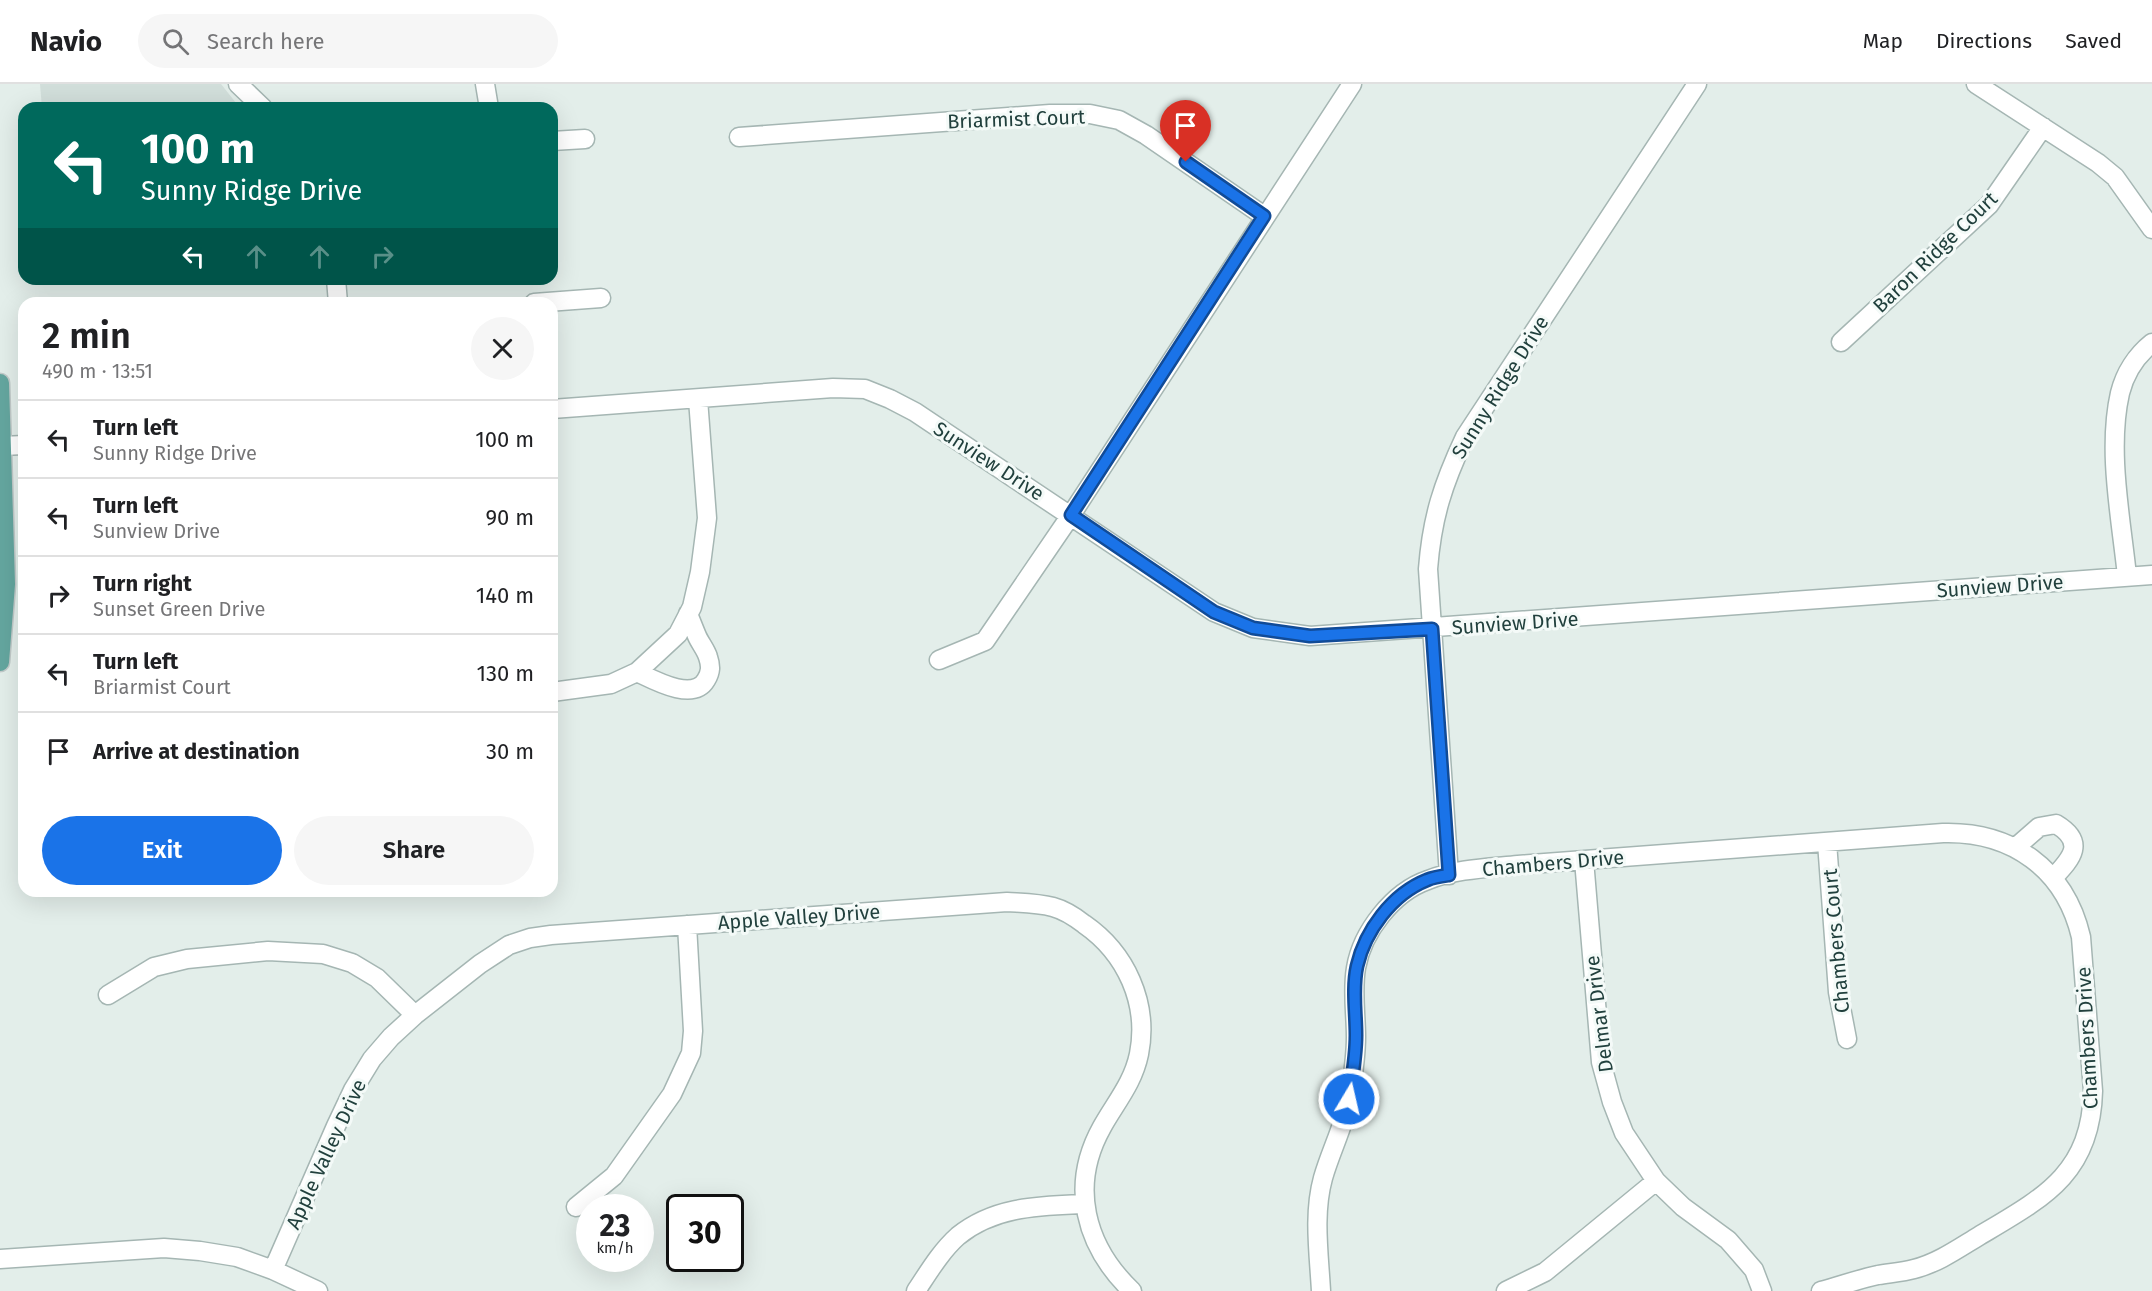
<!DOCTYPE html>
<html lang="en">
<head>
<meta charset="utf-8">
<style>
  :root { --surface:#fff; --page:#f6f6f6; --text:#202124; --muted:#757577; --line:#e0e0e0; --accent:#1a73e8 }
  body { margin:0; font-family:"Fira Sans",sans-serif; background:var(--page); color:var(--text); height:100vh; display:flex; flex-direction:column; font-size:22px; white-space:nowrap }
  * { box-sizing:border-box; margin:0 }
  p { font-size:20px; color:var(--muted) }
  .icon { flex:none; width:33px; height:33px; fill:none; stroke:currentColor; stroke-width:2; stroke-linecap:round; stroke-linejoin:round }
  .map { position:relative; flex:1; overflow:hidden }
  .details { position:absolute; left:18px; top:213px; width:540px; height:600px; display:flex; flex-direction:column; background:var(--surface); border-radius:18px; box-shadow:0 6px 24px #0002 }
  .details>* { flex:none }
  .banner { position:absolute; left:18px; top:18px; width:540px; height:183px; border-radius:18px; box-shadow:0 6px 24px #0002; background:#00695c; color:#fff; overflow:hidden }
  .speed { position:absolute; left:576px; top:1110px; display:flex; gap:12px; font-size:30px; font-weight:700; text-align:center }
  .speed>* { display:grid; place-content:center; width:78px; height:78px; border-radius:50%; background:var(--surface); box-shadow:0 6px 24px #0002; line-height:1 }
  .speed small { font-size:15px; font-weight:400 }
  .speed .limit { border:3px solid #111; border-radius:9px; background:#fff; color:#111 }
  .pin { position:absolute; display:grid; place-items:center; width:51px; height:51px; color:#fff; margin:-62px -26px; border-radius:50% 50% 50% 0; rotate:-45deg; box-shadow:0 0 6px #0007 }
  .pin .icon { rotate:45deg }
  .me { position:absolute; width:66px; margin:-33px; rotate:9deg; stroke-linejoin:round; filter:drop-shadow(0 0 4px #0008) }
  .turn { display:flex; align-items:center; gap:21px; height:126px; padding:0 24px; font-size:27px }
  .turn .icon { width:78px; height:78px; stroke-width:2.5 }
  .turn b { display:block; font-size:42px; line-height:51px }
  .lanes { display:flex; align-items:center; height:57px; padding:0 24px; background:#0003; justify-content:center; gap:30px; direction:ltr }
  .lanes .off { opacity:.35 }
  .round { display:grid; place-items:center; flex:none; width:63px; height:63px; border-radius:32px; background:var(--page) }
  .overview { display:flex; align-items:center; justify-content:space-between; height:102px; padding:0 24px }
  h1 { font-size:36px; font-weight:600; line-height:45px }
  .action { display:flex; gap:12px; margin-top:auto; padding:12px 24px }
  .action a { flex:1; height:69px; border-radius:36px; background:var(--accent); color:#fff; font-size:24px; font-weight:600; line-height:69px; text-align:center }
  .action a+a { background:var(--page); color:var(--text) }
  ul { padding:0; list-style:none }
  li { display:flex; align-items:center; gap:18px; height:78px; padding:0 24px; border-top:2px solid var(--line) }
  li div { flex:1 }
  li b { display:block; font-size:22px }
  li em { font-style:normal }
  header { display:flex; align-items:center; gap:36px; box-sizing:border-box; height:84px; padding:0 30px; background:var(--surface); border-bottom:2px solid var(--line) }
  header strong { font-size:28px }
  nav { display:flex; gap:33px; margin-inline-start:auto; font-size:21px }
  .search { width:420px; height:54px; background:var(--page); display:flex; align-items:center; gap:15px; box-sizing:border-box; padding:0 21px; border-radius:33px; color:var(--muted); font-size:22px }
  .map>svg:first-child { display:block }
  .built { fill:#d1deda }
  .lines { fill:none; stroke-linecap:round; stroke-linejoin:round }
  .street-casing { stroke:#a5b6b3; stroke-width:21 }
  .primary-casing { stroke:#c1cac9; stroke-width:21 }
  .street { stroke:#fff; stroke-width:18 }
  .primary { stroke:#64a69f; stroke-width:18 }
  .route-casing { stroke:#114b97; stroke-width:15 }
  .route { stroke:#1a73e8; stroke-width:10 }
  .labels { text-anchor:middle; stroke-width:6; stroke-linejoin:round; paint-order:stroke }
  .street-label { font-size:20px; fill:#21403d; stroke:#f4faf8 }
</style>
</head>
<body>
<header>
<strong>Navio</strong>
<div class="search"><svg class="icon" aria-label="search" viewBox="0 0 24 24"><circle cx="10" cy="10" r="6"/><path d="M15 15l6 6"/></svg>Search here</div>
<nav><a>Map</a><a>Directions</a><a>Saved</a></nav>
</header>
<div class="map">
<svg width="2152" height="1207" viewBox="0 0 2152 1207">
  <rect width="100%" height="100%" fill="#e3eeea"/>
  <path class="built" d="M40,0H221L240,24H42Z"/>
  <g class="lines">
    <defs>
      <path id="street" d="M238,0L263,24
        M485,0L489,24
        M1976,0L2098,79L2115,93L2152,145
        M739,53L1050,30H1090L1119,36L1146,51L1264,132
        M552,57L585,55
        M336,195L338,219
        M534,219L601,214
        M1841,258L1989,121L2043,43
        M552,325L833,304L865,305L890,315L915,328L1214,528L1253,544L1310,552L2152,491
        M2,362L24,361
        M2127,492C2121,434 2107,366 2120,309C2125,289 2137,271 2152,259
        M939,576L985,557L1071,431L1352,0
        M637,588C654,596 693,618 706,596C711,588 711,582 708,573C706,566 700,559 697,552C694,545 691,537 688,530
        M552,608L611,600L637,588L678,550L692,523L700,488L707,434L698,315
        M1827,758L1838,908L1847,955
        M2015,764L2039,743L2056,740C2086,758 2072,774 2054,793
        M1584,776L1601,978L1612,1018L1624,1049L1656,1097L1683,1123L1728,1156L1754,1186L1762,1207
        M1449,791L1428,485C1432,433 1443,400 1465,353L1697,0
        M108,911L154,883L187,875L268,867L323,870L352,879L377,894L415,931
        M576,1123L614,1092L672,1010L691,969L693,947L687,841
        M0,1175L164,1164L200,1167L237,1173L273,1186L318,1207
        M273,1186L336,1042L353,1006L372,975L391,953L415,931L480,880L509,861L530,854L551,851L1007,818C1022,819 1038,819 1053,823C1064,826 1075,833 1084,840C1126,869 1149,919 1139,970C1133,999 1116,1018 1102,1043C1069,1102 1085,1162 1132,1207
        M916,1207C928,1189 941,1167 958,1152C995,1122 1040,1122 1085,1120
        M1321,1207C1319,1170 1313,1130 1323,1094C1331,1066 1345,1040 1350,1011C1353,992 1356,972 1356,953C1356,930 1352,907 1356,884C1362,848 1393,808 1428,796C1455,785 1488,784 1518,781L1943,749C2012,747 2065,785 2081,853L2093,1007C2091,1090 2043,1114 1979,1152C1959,1164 1938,1179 1914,1185C1903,1188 1890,1189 1878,1191C1859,1195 1840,1202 1821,1207
        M1506,1207L1545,1188L1656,1097"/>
      <path id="primary" d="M0,299L6,500L0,578"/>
    </defs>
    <use href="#street" class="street-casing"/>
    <use href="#primary" class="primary-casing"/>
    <use href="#street" class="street"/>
    <use href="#primary" class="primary"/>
  </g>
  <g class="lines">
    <defs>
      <path id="route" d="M1186,78L1264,132L1071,431L1214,528L1253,544L1310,552L1432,545L1449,791C1442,792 1434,793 1427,796C1392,810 1365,847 1357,882C1352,904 1356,929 1356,951C1356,973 1352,994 1349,1015"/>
    </defs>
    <use href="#route" class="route-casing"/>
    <use href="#route" class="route"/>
  </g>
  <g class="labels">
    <g class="street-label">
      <text transform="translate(1016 35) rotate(-2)" y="7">Briarmist Court</text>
      <text transform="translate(1935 168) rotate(-44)" y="7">Baron Ridge Court</text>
      <text transform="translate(1500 303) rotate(-58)" y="7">Sunny Ridge Drive</text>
      <text transform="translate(989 377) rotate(33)" y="7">Sunview Drive</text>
      <text transform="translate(2000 502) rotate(-4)" y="7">Sunview Drive</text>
      <text transform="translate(1515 539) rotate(-4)" y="7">Sunview Drive</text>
      <text transform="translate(1553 779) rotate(-5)" y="7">Chambers Drive</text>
      <text transform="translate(799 833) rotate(-4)" y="7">Apple Valley Drive</text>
      <text transform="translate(1836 857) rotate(-95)" y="7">Chambers Court</text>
      <text transform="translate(1599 930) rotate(-97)" y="7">Delmar Drive</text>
      <text transform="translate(2087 954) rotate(-93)" y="7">Chambers Drive</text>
      <text transform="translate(326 1070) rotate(-65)" y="7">Apple Valley Drive</text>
    </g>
  </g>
</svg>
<div class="speed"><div>23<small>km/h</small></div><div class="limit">30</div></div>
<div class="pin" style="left:1186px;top:78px;background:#d93025"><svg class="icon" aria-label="arrive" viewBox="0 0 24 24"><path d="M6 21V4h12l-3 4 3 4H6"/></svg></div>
<svg class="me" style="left:1349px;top:1015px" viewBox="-20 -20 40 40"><circle r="17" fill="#1a73e8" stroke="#fff" stroke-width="3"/><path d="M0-11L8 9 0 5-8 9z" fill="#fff"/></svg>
<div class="banner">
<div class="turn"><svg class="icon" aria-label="left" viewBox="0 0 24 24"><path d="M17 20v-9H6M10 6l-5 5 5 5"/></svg><div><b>100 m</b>Sunny Ridge Drive</div></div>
<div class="lanes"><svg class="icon" aria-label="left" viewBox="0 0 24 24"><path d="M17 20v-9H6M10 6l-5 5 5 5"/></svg><svg class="icon off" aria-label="ahead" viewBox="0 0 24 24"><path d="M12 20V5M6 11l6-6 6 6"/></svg><svg class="icon off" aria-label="ahead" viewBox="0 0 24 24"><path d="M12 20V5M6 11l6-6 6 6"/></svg><svg class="icon off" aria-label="right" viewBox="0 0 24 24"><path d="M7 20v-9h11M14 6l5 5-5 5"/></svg></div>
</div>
<section class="details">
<div class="overview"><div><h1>2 min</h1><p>490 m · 13:51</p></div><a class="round"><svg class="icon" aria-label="close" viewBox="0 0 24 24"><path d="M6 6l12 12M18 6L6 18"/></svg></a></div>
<ul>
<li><svg class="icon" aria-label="left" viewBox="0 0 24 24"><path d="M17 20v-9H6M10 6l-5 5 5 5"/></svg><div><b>Turn left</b><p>Sunny Ridge Drive</p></div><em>100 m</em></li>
<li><svg class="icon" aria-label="left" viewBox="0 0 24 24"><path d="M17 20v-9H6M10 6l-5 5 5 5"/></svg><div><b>Turn left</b><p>Sunview Drive</p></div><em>90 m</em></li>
<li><svg class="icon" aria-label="right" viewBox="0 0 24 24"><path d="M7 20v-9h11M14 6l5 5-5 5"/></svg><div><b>Turn right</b><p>Sunset Green Drive</p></div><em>140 m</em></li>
<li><svg class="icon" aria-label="left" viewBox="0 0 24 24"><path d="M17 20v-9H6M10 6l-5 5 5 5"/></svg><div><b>Turn left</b><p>Briarmist Court</p></div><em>130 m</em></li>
<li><svg class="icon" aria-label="arrive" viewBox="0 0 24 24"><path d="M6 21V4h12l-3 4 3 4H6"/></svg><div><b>Arrive at destination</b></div><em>30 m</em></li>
</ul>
<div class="action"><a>Exit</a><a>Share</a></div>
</section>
</div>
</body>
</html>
